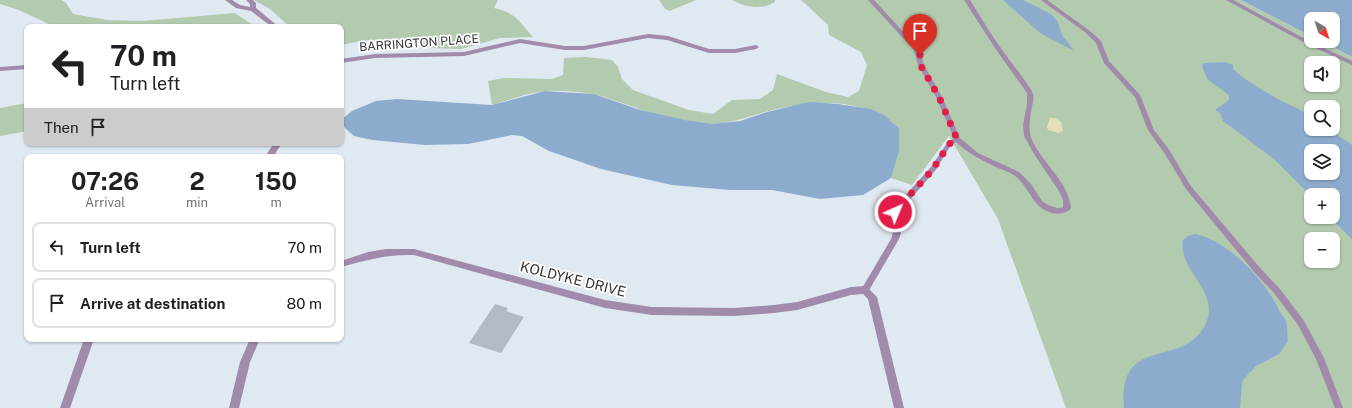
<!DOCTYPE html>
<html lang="en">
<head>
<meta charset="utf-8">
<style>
  :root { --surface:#fff; --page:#f6f6f6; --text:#202124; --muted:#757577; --line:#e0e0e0 }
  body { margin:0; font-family:"Public Sans",sans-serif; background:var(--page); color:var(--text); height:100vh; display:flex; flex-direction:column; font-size:15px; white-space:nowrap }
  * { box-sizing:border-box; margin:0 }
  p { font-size:13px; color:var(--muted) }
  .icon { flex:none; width:22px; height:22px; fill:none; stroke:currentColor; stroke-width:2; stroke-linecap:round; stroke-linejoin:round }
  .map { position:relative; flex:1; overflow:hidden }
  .panel { position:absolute; left:24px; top:154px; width:320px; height:188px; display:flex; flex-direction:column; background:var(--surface); border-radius:8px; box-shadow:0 1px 3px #0004 }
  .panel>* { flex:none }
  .hud { position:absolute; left:24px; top:24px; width:320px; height:122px; border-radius:8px; box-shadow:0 1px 3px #0004; background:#fff; color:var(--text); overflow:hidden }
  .needle { width:26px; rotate:141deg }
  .buttons { position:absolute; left:1304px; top:12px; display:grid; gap:8px }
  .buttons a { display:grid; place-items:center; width:36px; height:36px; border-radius:8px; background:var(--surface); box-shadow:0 1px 3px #0004; font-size:20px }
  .pin { position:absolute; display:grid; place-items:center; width:34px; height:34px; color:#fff; margin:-41px -17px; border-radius:50% 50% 50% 0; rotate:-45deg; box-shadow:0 0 4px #0007 }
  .pin .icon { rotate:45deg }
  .me { position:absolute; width:44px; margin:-22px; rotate:44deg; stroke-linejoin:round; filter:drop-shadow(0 0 3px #0008) }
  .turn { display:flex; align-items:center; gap:14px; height:84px; padding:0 20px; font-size:18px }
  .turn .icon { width:52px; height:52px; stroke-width:2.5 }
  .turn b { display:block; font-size:28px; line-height:34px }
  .then { display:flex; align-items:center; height:38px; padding:0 20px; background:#0003; gap:8px; font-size:15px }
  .eta { display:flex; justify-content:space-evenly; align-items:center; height:68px; text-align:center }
  .eta b { font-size:24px; font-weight:700; line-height:28px }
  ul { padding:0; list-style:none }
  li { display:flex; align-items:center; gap:12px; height:50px; margin:0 8px 6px; padding:0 12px; border:2px solid var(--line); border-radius:8px }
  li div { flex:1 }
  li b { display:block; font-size:15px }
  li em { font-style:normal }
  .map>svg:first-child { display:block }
  .green { fill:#b2caae; fill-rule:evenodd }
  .sand { fill:#e7deb9 }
  .water { fill:#8daccd; fill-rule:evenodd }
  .building { fill:#b2bbc3 }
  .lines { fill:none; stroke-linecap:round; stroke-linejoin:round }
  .service { fill:#a18aaa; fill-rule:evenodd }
  .minor { fill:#a18aaa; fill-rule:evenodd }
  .route { stroke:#e11d48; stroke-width:7; stroke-dasharray:0 12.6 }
  .labels { text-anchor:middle; stroke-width:3.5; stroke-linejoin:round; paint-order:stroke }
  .far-street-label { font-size:12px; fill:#33363a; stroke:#fff }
  .street-label { font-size:14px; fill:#33363a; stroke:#fff }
</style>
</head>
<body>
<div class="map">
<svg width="1352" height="408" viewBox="0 0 1352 408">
  <rect width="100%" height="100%" fill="#dfe9f1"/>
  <path class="green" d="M0,0H61L66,3L73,14L107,20L142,21L235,13L256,27H55L19,10L0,4Z
    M254,0H498L494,8C516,13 519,21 533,37L500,38L461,49L429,48L414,42L368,40L341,45V27H290L270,9Z
    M659,0H696L670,11L665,9Z
    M732,0H775V2C761,10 746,8 732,0Z
    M801,0H1241L1311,36V41H1321L1352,57V408H1066L998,219L949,136L912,185L891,178L899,152L894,123C859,97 810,100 769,111C750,116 733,123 713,124C689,125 648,112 625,104C615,101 604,96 593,94C580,92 557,90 545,91C527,93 509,100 492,105L488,81L504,78L552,79L563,75L564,58L586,57L612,60L618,67L622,79L633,90L689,110L713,114L732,100L760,99L773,90L777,74L826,92L848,97L859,91L867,65L861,52L829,35L828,25ZM1311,63H1333V85H1311ZM1311,107H1333V129H1311ZM1311,151H1333V173H1311ZM1311,195H1333V217H1311ZM1311,239H1333V261H1311Z
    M27,103V131L0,136V108Z"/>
  <path class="sand" d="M1050,118H1055L1061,122L1063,131L1058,133L1048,130L1047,127Z"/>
  <path class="water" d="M1003,0H1023L1051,14L1058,22L1062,35L1074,51L1040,33Z
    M1241,0H1352V57L1321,41H1333V19H1311V36Z
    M1225,62L1233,65V69C1243,79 1265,92 1278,99C1289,105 1301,109 1311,117V129H1329L1352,145V239L1329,217H1333V195L1311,196L1275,160L1223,121L1220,113L1215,110L1229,100V95L1207,79L1202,66L1204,63ZM1311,151H1333V173H1311Z
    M545,91L594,94L637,109L684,120L712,124L740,121L767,112L809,102L838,104L871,109L884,115L899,128V152L891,178L863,195L820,199L772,190H730L672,185L601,169L549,151L522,136L512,135L468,144L425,145L372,140L354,136L345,128L341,120L352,111L376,101L397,99L492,105Z
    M1195,234C1228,240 1267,282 1280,312C1281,314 1284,316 1285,319C1288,325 1287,334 1288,341L1279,354L1256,366L1249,373L1242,382L1240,408H1124C1118,334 1180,369 1204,327C1224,292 1177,272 1183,240L1188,236Z"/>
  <path class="building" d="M495,304L508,308L506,311L524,317L501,353L469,343Z"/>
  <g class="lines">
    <path class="service" d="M868,0H874L920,50L924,65L942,97L960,138L978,153L1019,172L1031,184L1042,201L1048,205L1057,208H1061L1063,207V200L1059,191L1034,154L1024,136L1023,125L1027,104V93L997,51L964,0H970C981,17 991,35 1003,51C1009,60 1031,87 1033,94C1034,98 1033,103 1032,106C1030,119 1027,130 1033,142C1044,165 1068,181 1071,208C1063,218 1045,213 1038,205C1029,196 1026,184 1015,176C1010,172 1003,170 998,168C983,161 969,154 956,142L951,145L935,171L898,213L897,227L901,233L899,239L868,292L865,293L862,292L861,290L891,239L893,233L889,227V221L892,210L931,167L947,143L954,138L936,97L918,65L914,50Z
      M1041,0H1047L1090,31L1101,41L1109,61L1140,95L1154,130L1170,151L1190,185L1261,269L1280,289L1304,321L1324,358L1343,408H1335L1316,359L1298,325L1274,293L1255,273L1186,189L1165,154L1148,130L1135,97L1104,63L1096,43L1086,33Z
      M1226,0H1233L1311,42L1352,61V65L1307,44Z"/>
    <path class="minor" d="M225,0H232L240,5L250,7V4L246,0H253L256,3V8L279,27H272L251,11L236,8Z
      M648,34L668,36L709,49H735L756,45L759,47L756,49L735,53H709L667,40L648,38L584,50H565L520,43L464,56L375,58L341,63V59L375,54L464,52L520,39L565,46H584Z
      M27,65V69L0,71V67Z
      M274,143H282L273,157H265Z
      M386,249H414L605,300L652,307L735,308L774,305L797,302L851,287L865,286L868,288L877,297L904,408H894L868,299L863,294L851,295L797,310L774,313L735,316L652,315L605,308L414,255C388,254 366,260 341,267V261L368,252Z
      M84,339H94L70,408H60Z
      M250,339H260L250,362L239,408H229L240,362Z"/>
  </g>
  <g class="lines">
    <path class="route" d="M895,212L933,169L949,144L957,139L939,97L921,66L920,55"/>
  </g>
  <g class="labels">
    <g class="far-street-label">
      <text transform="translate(419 43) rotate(-4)" y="4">BARRINGTON PLACE</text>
    </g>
    <g class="street-label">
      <text transform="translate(573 279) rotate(14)" y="5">KOLDYKE DRIVE</text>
    </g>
  </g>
</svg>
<div class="buttons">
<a><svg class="needle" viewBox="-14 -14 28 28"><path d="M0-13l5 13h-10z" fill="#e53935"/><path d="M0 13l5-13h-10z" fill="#757577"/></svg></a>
<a><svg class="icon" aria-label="sound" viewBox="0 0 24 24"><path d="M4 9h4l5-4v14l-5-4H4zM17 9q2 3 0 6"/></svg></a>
<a><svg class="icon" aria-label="search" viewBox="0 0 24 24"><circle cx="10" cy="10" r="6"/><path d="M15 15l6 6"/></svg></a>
<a><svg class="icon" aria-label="layers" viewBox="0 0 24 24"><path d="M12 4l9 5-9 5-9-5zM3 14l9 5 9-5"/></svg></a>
<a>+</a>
<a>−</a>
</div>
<div class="pin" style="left:920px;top:55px;background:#d93025"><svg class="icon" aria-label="arrive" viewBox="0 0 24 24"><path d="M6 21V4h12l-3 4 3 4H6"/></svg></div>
<svg class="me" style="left:895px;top:212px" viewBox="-20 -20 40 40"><circle r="17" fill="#e11d48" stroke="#fff" stroke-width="3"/><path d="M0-11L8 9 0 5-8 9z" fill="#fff"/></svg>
<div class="hud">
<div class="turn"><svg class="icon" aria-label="left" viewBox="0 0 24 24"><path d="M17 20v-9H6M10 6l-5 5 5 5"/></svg><div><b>70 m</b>Turn left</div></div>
<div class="then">Then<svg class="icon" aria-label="arrive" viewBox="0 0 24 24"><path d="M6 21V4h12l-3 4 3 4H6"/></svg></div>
</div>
<section class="panel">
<div class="eta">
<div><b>07:26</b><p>Arrival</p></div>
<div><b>2</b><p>min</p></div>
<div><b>150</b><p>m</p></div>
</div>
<ul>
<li><svg class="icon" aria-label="left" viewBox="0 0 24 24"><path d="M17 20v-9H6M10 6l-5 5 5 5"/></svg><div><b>Turn left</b></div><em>70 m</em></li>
<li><svg class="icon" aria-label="arrive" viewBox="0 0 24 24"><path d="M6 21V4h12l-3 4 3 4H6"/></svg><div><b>Arrive at destination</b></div><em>80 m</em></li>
</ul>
</section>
</div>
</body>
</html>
